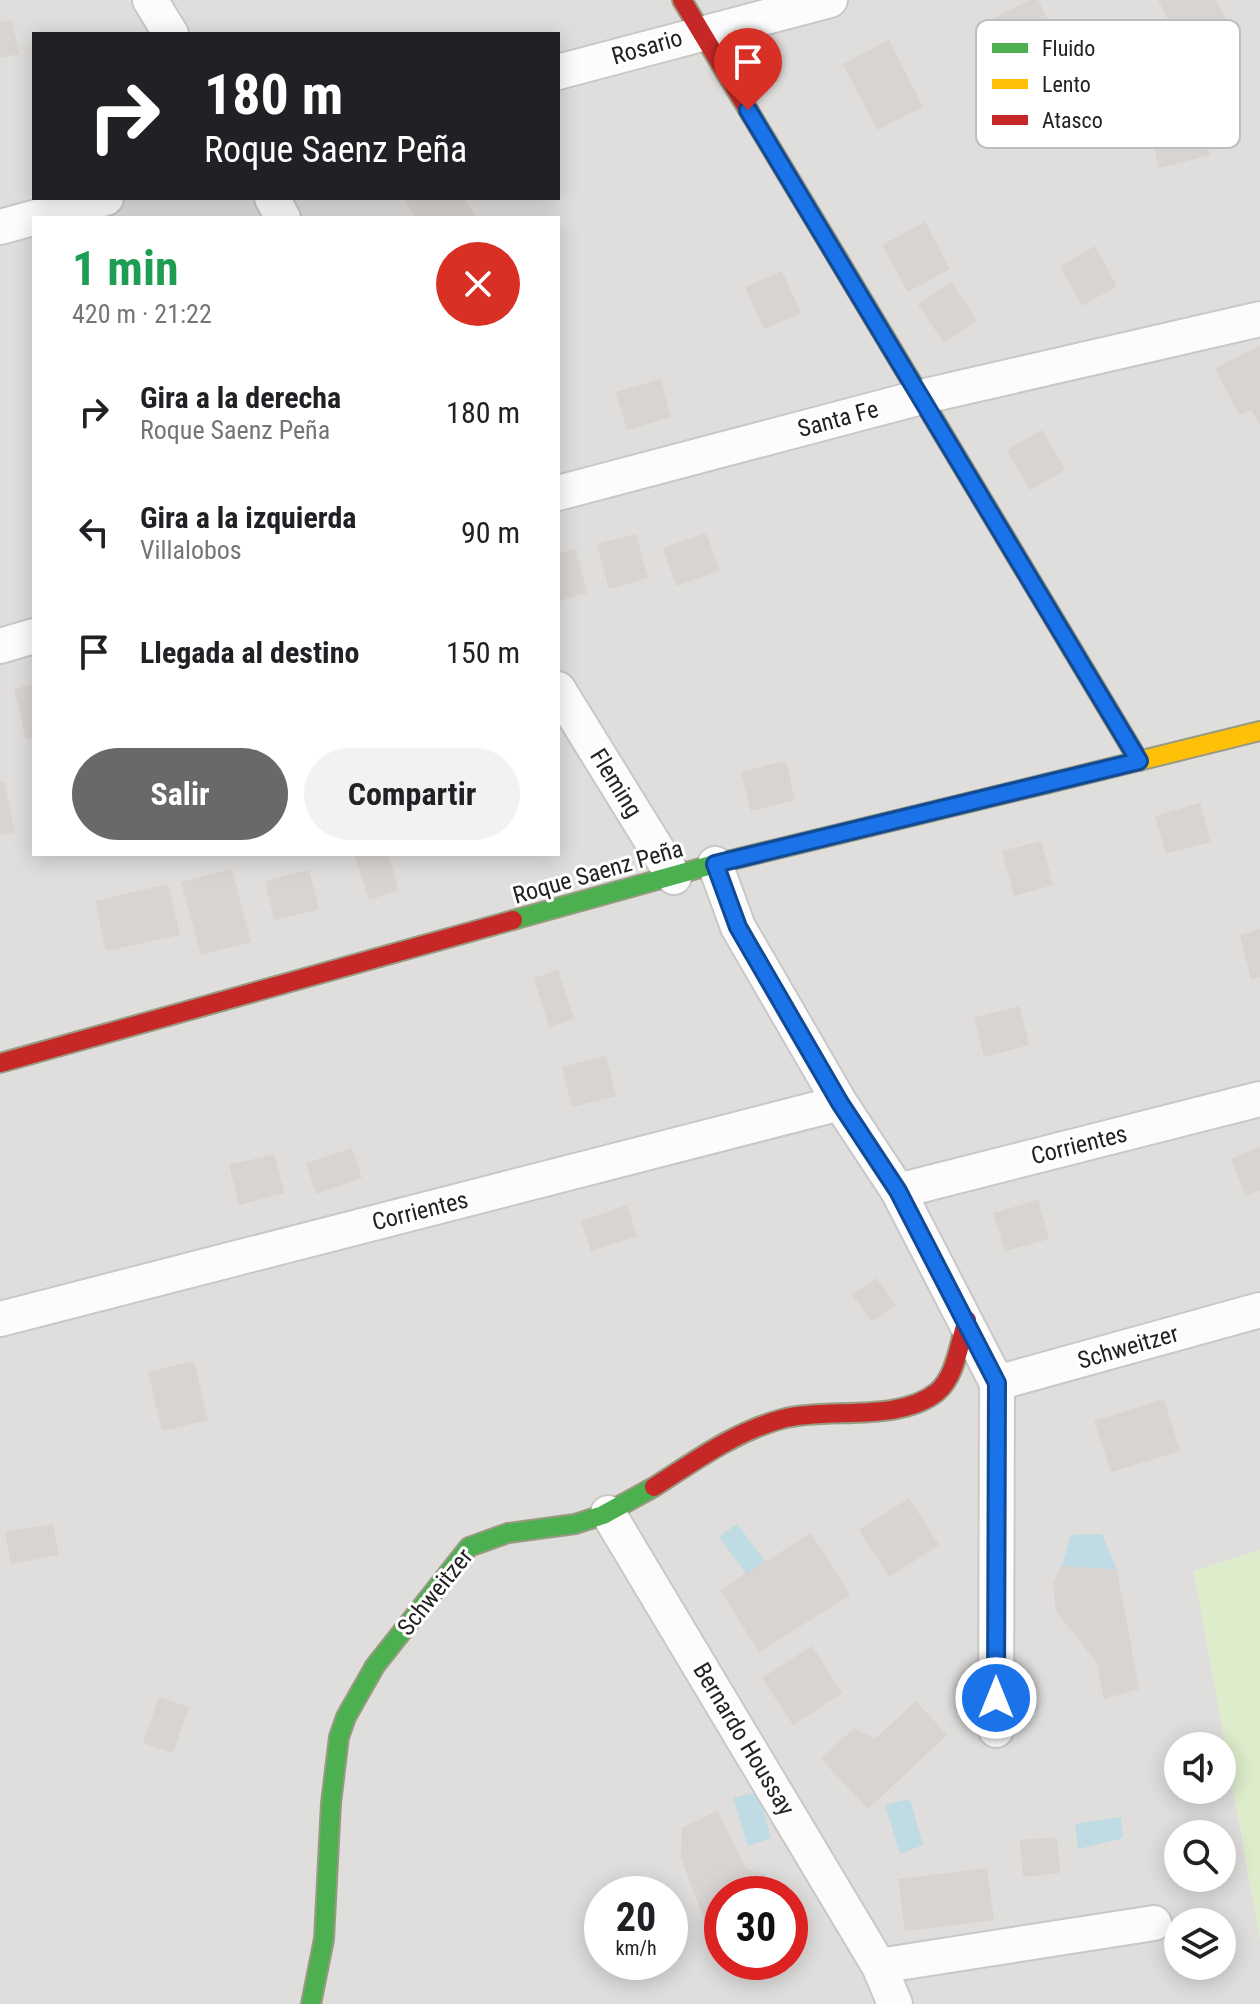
<!DOCTYPE html>
<html lang="es">
<head>
<meta charset="utf-8">
<style>
  :root { --surface:#fff; --page:#f2f2f2; --text:#202124; --muted:#757577; --accent:#6a6968 }
  body { margin:0; font-family:"Roboto Condensed",sans-serif; background:var(--page); color:var(--text); height:100vh; display:flex; flex-direction:column; font-size:30px; white-space:nowrap }
  * { box-sizing:border-box; margin:0 }
  p { font-size:26px; color:var(--muted) }
  .icon { flex:none; width:44px; height:44px; fill:none; stroke:currentColor; stroke-width:2; stroke-linecap:round; stroke-linejoin:round }
  .map { position:relative; flex:1; overflow:hidden }
  .drawer { position:absolute; left:32px; top:216px; width:528px; height:640px; display:flex; flex-direction:column; background:var(--surface); border-radius:0px; box-shadow:0 4px 20px #0003 }
  .drawer>* { flex:none }
  .banner { position:absolute; left:32px; top:32px; width:528px; height:168px; border-radius:0px; box-shadow:0 4px 20px #0003; background:#202124; color:#fff; overflow:hidden }
  .fabs { position:absolute; left:1164px; top:1732px; display:grid; gap:16px }
  .fabs a { display:grid; place-items:center; width:72px; height:72px; border-radius:50%; background:var(--surface); box-shadow:0 4px 20px #0003; font-size:40px }
  .speed { position:absolute; left:584px; top:1876px; display:flex; gap:16px; font-size:40px; font-weight:700; text-align:center }
  .speed>* { display:grid; place-content:center; width:104px; height:104px; border-radius:50%; background:var(--surface); box-shadow:0 4px 20px #0003; line-height:1 }
  .speed small { font-size:20px; font-weight:400 }
  .speed .limit { border:12px solid #d22; background:#fff; color:#111 }
  .pin { position:absolute; display:grid; place-items:center; width:68px; height:68px; color:#fff; margin:-82px -34px; border-radius:50% 50% 50% 0; rotate:-45deg; box-shadow:0 0 8px #0007 }
  .pin .icon { rotate:45deg }
  .me { position:absolute; width:88px; margin:-44px; rotate:0deg; stroke-linejoin:round; filter:drop-shadow(0 0 6px #0008) }
  .turn { display:flex; align-items:center; gap:28px; height:168px; padding:0 40px; font-size:36px }
  .turn .icon { width:104px; height:104px; stroke-width:2.5 }
  .turn b { display:block; font-size:56px; line-height:68px }
  .round { display:grid; place-items:center; flex:none; width:84px; height:84px; border-radius:42px; background:var(--page) }
  .headline { display:flex; align-items:center; justify-content:space-between; height:136px; padding:0 40px }
  h1 { font-size:48px; font-weight:700; line-height:60px; color:#1e9e55 }
  .action { display:flex; gap:16px; margin-top:auto; padding:16px 40px }
  .action a { flex:1; height:92px; border-radius:48px; background:var(--accent); color:#fff; font-size:32px; font-weight:700; line-height:92px; text-align:center }
  .action a+a { background:var(--page); color:var(--text) }
  ul { padding:0; list-style:none }
  li { display:flex; align-items:center; gap:24px; height:120px; padding:0 40px }
  li div { flex:1 }
  li b { display:block; font-size:30px }
  li em { font-style:normal }
  .map>svg:first-child { display:block }
  .residential { fill:#dfdedc; fill-rule:evenodd }
  .grass { fill:#ddeccb }
  .water { fill:#bfdbe3 }
  .building { fill:#d7d4d2 }
  .lines { fill:none; stroke-linecap:round; stroke-linejoin:round }
  .street-casing { stroke:#c9c8c7; stroke-width:38 }
  .fast-casing { stroke:#999a82; stroke-width:22 }
  .slow-casing { stroke:#999a82; stroke-width:22 }
  .jam-casing { stroke:#999a82; stroke-width:22 }
  .street { stroke:#fdfcfc; stroke-width:34 }
  .fast { stroke:#4caf50; stroke-width:18 }
  .slow { stroke:#ffc107; stroke-width:18 }
  .jam { stroke:#c62828; stroke-width:18 }
  .route-casing { stroke:#114b97; stroke-width:20 }
  .route { stroke:#1a73e8; stroke-width:14 }
  .labels { text-anchor:middle; stroke-width:6; stroke-linejoin:round; paint-order:stroke }
  .street-label { font-size:24px; fill:#222; stroke:#fff }
  .key { fill:#fff; stroke:#bdbdbd; stroke-width:2 }
  .key-label { font-size:22px; fill:#222 }
</style>
</head>
<body>
<div class="map">
<svg width="1260" height="2004" viewBox="0 0 1260 2004">
  <rect width="100%" height="100%" fill="#f0eeeb"/>
  <path class="residential" d="M0,0H1260V1550L1194,1571L1260,1938V2004H0ZM34,34H558V198H34ZM34,218H558V854H34ZM1178,1746H1222V1790H1178ZM1178,1834H1222V1878H1178ZM602,1894H670V1962H602ZM722,1894H790V1962H722ZM1178,1922H1222V1966H1178Z"/>
  <path class="grass" d="M1260,1550V1938L1194,1571Z"/>
  <path class="water" d="M737,1524L765,1561L747,1575L719,1537Z
    M1102,1534L1117,1570L1062,1566L1071,1535Z
    M758,1792L771,1838L748,1846L733,1798Z
    M910,1799L923,1845L900,1854L885,1805Z
    M1121,1817L1123,1838L1078,1849L1075,1824Z"/>
  <path class="building" d="M1030,0H1038L1071,63L1025,87L990,20Z
    M1158,0H1216L1227,21L1181,45Z
    M12,20L19,54L0,58V22Z
    M889,40L923,107L877,130L843,64Z
    M1191,82L1210,155L1159,168L1141,95Z
    M404,198H464L476,218H416Z
    M925,222L950,269L908,292L882,245Z
    M1095,246L1117,286L1082,306L1060,266Z
    M782,271L801,313L764,329L745,287Z
    M951,282L977,320L944,343L918,305Z
    M1259,346L1260,348V425L1251,410L1239,415L1215,368Z
    M660,379L671,417L627,430L616,392Z
    M1042,430L1065,470L1030,490L1007,450Z
    M706,533L720,571L676,586L663,548Z
    M636,534L648,578L609,589L597,544Z
    M576,549L587,593L558,601V553Z
    M34,684V737L26,739L14,689Z
    M786,761L795,800L751,811L741,772Z
    M4,781L15,832L0,835V782Z
    M1200,803L1211,842L1166,854L1155,816Z
    M1041,841L1053,885L1014,896L1002,851Z
    M354,854H388L399,890L369,900Z
    M232,869L251,942L201,955L181,882Z
    M309,870L319,909L274,920L265,881Z
    M168,884L180,935L106,951L95,901Z
    M1260,929V977L1251,979L1240,935Z
    M558,970L574,1019L549,1027L534,978Z
    M1019,1006L1029,1045L984,1057L974,1018Z
    M606,1056L616,1096L572,1107L562,1067Z
    M1260,1147V1190L1246,1196L1231,1159Z
    M352,1148L362,1178L316,1194L306,1163Z
    M274,1154L284,1193L239,1205L229,1165Z
    M1038,1200L1049,1239L1005,1251L993,1213Z
    M627,1205L637,1236L591,1251L581,1221Z
    M876,1278L896,1305L872,1322L852,1295Z
    M194,1361L208,1420L162,1431L148,1372Z
    M1164,1399L1180,1451L1111,1472L1094,1421Z
    M909,1498L939,1545L889,1577L859,1530Z
    M53,1524L59,1555L11,1564L5,1532Z
    M811,1533L850,1595L759,1652L720,1590Z
    M1062,1566L1117,1570L1139,1689L1104,1699L1097,1663L1056,1611L1053,1583Z
    M812,1646L842,1693L793,1725L762,1678Z
    M159,1697L189,1707L173,1753L143,1743Z
    M916,1701L947,1735L868,1809L821,1759L854,1728L875,1739Z
    M717,1811L746,1869L766,1874L773,1894H722V1967L681,1858L682,1828Z
    M1057,1837L1060,1873L1023,1877L1020,1840Z
    M987,1868L994,1920L905,1931L898,1879Z"/>
  <g class="lines">
    <defs>
      <path id="street" d="M150,0L171,34
        M558,72L830,0
        M272,198L283,218
        M0,227L106,198
        M558,493L921,397L1260,319
        M0,646L34,636
        M558,689L674,877
        M715,864L738,927L840,1103L898,1191L997,1383L996,1730
        M898,1191L1260,1099
        M0,1319L840,1103
        M997,1383L1260,1310
        M608,1513L879,1966L895,2004
        M879,1966L1154,1923"/>
      <path id="fast" d="M1072,649L1139,761
        M513,920L715,864L1045,784
        M311,2004L324,1939L331,1803L339,1737L346,1717L375,1666L469,1547L508,1533L575,1524L603,1515L654,1487"/>
      <path id="slow" d="M838,259L1072,649
        M1045,784L1260,731"/>
      <path id="jam" d="M682,0L838,259
        M0,1063L513,920
        M654,1487C695,1461 734,1432 782,1419C827,1407 899,1423 937,1392C956,1376 959,1343 967,1320"/>
    </defs>
    <use href="#street" class="street-casing"/>
    <use href="#fast" class="fast-casing"/>
    <use href="#slow" class="slow-casing"/>
    <use href="#jam" class="jam-casing"/>
    <use href="#street" class="street"/>
    <use href="#fast" class="fast"/>
    <use href="#slow" class="slow"/>
    <use href="#jam" class="jam"/>
  </g>
  <g class="lines">
    <defs>
      <path id="route" d="M748,110L1139,761L715,864L738,927L840,1103L898,1191L997,1383L996,1698"/>
    </defs>
    <use href="#route" class="route-casing"/>
    <use href="#route" class="route"/>
  </g>
  <g class="labels">
    <g class="street-label">
      <text transform="translate(647 47) rotate(-16)" y="8">Rosario</text>
      <text transform="translate(838 419) rotate(-15)" y="8">Santa Fe</text>
      <text transform="translate(616 783) rotate(58)" y="8">Fleming</text>
      <text transform="translate(598 872) rotate(-16)" y="8">Roque Saenz Peña</text>
      <text transform="translate(1079 1145) rotate(-14)" y="8">Corrientes</text>
      <text transform="translate(420 1211) rotate(-14)" y="8">Corrientes</text>
      <text transform="translate(1128 1347) rotate(-16)" y="8">Schweitzer</text>
      <text transform="translate(435 1592) rotate(-51)" y="8">Schweitzer</text>
      <text transform="translate(744 1739) rotate(59)" y="8">Bernardo Houssay</text>
    </g>
  </g>
  <rect x="976" y="20" width="264" height="128" rx="12" class="key"/>
  <rect x="992" y="43" width="36" height="10" fill="#4caf50"/>
  <rect x="992" y="79" width="36" height="10" fill="#ffc107"/>
  <rect x="992" y="115" width="36" height="10" fill="#c62828"/>
  <g class="key-label">
    <text x="1042" y="56">Fluido</text>
    <text x="1042" y="92">Lento</text>
    <text x="1042" y="128">Atasco</text>
  </g>
</svg>
<div class="fabs">
<a><svg class="icon" aria-label="sound" viewBox="0 0 24 24"><path d="M4 9h4l5-4v14l-5-4H4zM17 9q2 3 0 6"/></svg></a>
<a><svg class="icon" aria-label="search" viewBox="0 0 24 24"><circle cx="10" cy="10" r="6"/><path d="M15 15l6 6"/></svg></a>
<a><svg class="icon" aria-label="layers" viewBox="0 0 24 24"><path d="M12 4l9 5-9 5-9-5zM3 14l9 5 9-5"/></svg></a>
</div>
<div class="speed"><div>20<small>km/h</small></div><div class="limit">30</div></div>
<div class="pin" style="left:748px;top:110px;background:#d93025"><svg class="icon" aria-label="arrive" viewBox="0 0 24 24"><path d="M6 21V4h12l-3 4 3 4H6"/></svg></div>
<svg class="me" style="left:996px;top:1698px" viewBox="-20 -20 40 40"><circle r="17" fill="#1a73e8" stroke="#fff" stroke-width="3"/><path d="M0-11L8 9 0 5-8 9z" fill="#fff"/></svg>
<div class="banner">
<div class="turn"><svg class="icon" aria-label="right" viewBox="0 0 24 24"><path d="M7 20v-9h11M14 6l5 5-5 5"/></svg><div><b>180 m</b>Roque Saenz Peña</div></div>
</div>
<section class="drawer">
<div class="headline"><div><h1>1 min</h1><p>420 m · 21:22</p></div><a class="round" style="background:#d93025;color:#fff"><svg class="icon" aria-label="close" viewBox="0 0 24 24"><path d="M6 6l12 12M18 6L6 18"/></svg></a></div>
<ul>
<li><svg class="icon" aria-label="right" viewBox="0 0 24 24"><path d="M7 20v-9h11M14 6l5 5-5 5"/></svg><div><b>Gira a la derecha</b><p>Roque Saenz Peña</p></div><em>180 m</em></li>
<li><svg class="icon" aria-label="left" viewBox="0 0 24 24"><path d="M17 20v-9H6M10 6l-5 5 5 5"/></svg><div><b>Gira a la izquierda</b><p>Villalobos</p></div><em>90 m</em></li>
<li><svg class="icon" aria-label="arrive" viewBox="0 0 24 24"><path d="M6 21V4h12l-3 4 3 4H6"/></svg><div><b>Llegada al destino</b></div><em>150 m</em></li>
</ul>
<div class="action"><a>Salir</a><a>Compartir</a></div>
</section>
</div>
</body>
</html>
